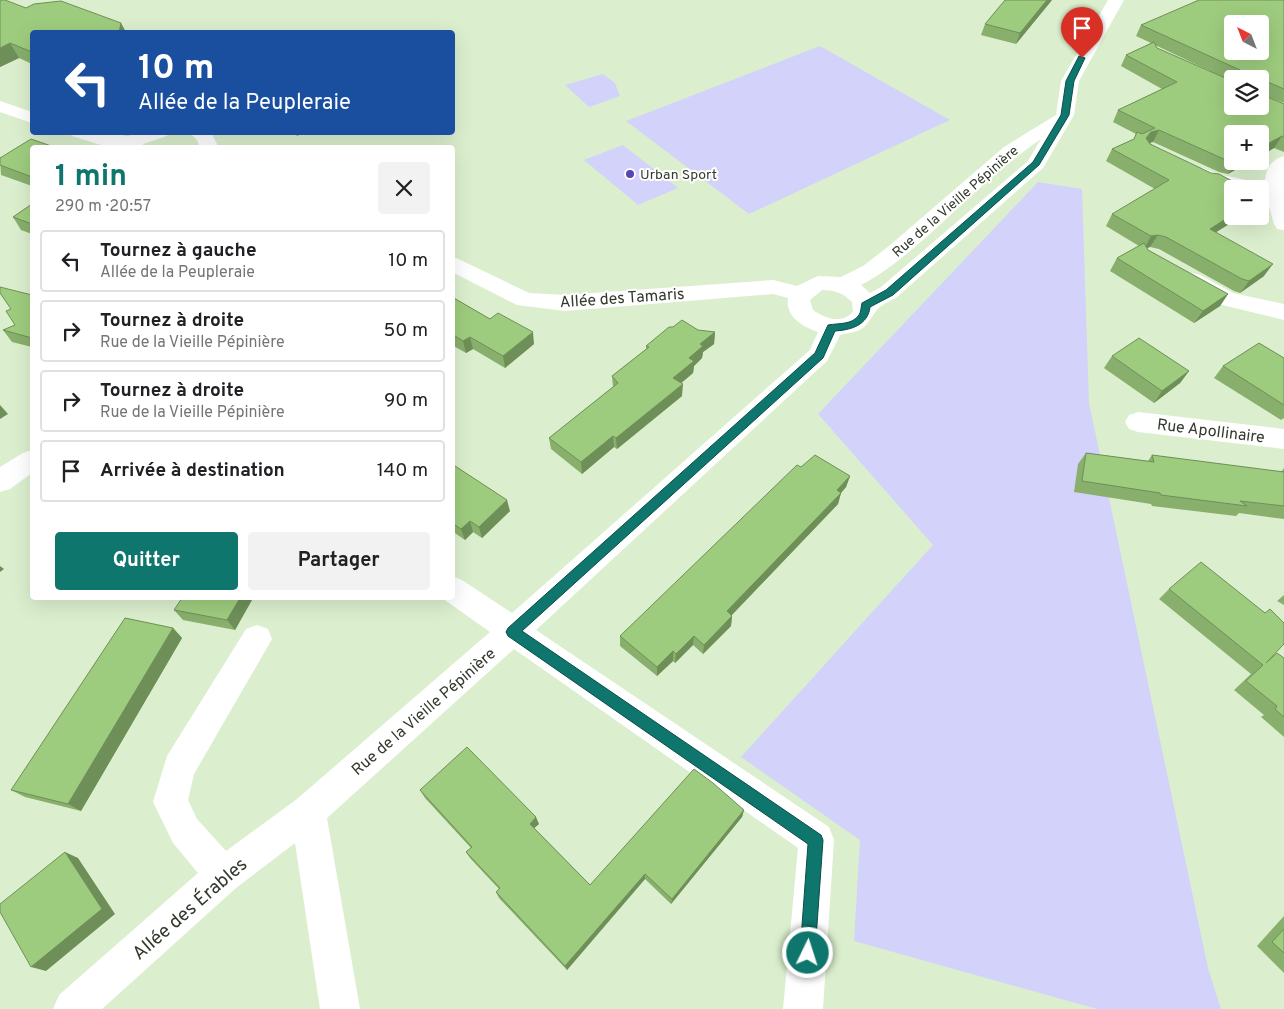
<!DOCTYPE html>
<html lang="fr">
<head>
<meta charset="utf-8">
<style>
  :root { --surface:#fff; --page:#f2f2f2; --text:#202124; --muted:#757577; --line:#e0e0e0; --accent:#0f766e }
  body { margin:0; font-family:Overpass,sans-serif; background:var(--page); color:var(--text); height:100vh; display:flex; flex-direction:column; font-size:19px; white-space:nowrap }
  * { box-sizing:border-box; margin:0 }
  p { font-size:16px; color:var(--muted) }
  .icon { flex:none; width:28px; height:28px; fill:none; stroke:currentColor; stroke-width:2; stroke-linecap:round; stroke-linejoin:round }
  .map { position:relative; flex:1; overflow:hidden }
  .drawer { position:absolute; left:30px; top:145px; width:425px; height:455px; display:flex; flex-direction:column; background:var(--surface); border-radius:5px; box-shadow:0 5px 20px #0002 }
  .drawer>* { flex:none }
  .banner { position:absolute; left:30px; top:30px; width:425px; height:105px; border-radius:5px; box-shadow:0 5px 20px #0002; background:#1a4fa0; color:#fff; overflow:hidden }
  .needle { width:32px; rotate:318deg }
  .fabs { position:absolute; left:1224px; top:15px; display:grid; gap:10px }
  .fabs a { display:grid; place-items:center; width:45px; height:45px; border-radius:5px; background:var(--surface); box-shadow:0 5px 20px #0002; font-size:25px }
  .pin { position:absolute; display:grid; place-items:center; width:42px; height:42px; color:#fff; margin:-51px -21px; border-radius:50% 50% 50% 0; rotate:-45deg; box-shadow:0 0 5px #0007 }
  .pin .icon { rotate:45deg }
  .me { position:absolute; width:55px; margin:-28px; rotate:4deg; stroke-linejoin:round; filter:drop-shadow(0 0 4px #0008) }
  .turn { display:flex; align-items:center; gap:18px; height:105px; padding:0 25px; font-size:22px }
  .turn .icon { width:65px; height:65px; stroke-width:2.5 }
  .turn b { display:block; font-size:35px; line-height:42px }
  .round { display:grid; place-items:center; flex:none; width:52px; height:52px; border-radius:5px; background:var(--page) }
  .headline { display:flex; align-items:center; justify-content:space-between; height:85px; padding:0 25px }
  h1 { font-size:30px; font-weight:700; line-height:38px; color:var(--accent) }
  .cta { display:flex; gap:10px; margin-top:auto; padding:10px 25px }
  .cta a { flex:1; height:58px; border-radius:5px; background:var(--accent); color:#fff; font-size:20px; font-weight:700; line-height:58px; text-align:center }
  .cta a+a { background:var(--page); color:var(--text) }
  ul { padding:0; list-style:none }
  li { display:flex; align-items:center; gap:15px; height:62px; margin:0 10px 8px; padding:0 15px; border:2px solid var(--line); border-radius:5px }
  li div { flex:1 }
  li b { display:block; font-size:19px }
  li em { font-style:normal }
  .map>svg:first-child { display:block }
  .green { fill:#d3d2fa }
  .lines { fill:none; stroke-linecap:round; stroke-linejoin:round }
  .minor { fill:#fff; fill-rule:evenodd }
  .wall { fill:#88af6c; fill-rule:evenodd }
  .shaded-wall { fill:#6f8f58 }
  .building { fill:#9ecc7e; stroke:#6f8f58; fill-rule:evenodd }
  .route { fill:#0f766e; stroke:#0a4d48 }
  .poi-dot { fill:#5b42ba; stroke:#fff; stroke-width:2 }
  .labels { text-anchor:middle; stroke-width:4; stroke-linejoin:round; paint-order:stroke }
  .far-poi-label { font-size:14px; fill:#323a2d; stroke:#fff; text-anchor:start }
  .far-street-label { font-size:14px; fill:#323a2d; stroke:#fff }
  .street-label { font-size:16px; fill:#323a2d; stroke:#fff }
  .near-street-label { font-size:19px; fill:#323a2d; stroke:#fff }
</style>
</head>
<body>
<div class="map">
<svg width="1284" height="1009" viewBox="0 0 1284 1009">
  <rect width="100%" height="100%" fill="#dbefce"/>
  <path class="green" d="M820,46L950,120L749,214L626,121Z
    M603,74L615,83L620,96L589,107L565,85Z
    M623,145L678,188L638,205L584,160Z
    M1038,182L1082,189L1089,403L1208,968L1221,1009H1097L854,941L860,840L741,757L933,545L818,414Z"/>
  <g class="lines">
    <path class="minor" d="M1108,0H1124L1079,81L1074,115L1043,168L897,297C891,301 880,305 876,311C863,330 865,330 840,335L827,361L536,630L829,827L834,840L823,1009H783L798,848L514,649L327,818L360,1009H320L295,843L236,888L102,1009H53L59,995L198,873L173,843L153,802L167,756L246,629L257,625L268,629L272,639L194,774L188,800L197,819L226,851L297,799L490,632L442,598H452V576L462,580L512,613L810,350L818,332C803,327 785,317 788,298L773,294L565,311L517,305L452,272V256L529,293L565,295L773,280L797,286L818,276L841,277L863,266L889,246L1004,147L1056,115L1061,81ZM1041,139L1028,161L881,287L870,293L861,285C888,271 909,252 932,232C967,200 1001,166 1041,139ZM822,290C835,290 843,293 852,302L853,312C841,324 826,319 813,310L810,300Z
      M0,101L32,112V123L0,112Z
      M70,132H100L128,136L140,132H169L167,136L143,144L145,148L101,145L72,136Z
      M189,132H211L219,148H200L197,140Z
      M1284,156V230L1277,229L1274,224L1266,196L1260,195V189C1241,189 1205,191 1193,174L1196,170L1203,168L1218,174L1265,184C1265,170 1270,160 1284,156Z
      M1192,273L1200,275L1233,293L1284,304V320L1218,304L1184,285L1181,280L1184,275Z
      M1138,412L1284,429V449L1138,432L1129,429L1125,422L1129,415Z
      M32,450V473L10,489L0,492V467L23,453Z"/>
  </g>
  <path class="wall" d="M1052,0L1016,44L981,35L985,24Z
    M1284,0V103L1263,95L1284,104V152L1274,148L1228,174L1219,172L1153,142L1150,143L1232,216H1242L1216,232L1264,276L1240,293L1234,291L1159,249L1150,247L1147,248L1148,250L1228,294L1220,306L1194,323L1110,271L1117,258L1139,246L1106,226L1112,214L1155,189L1106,161L1112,149L1134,139L1136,134L1113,122L1118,110L1162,89L1121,66L1126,55L1151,43L1136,36L1141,25ZM1155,45L1229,80L1157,48ZM1232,79H1260L1232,106Z
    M26,8L32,32V64L19,58L0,67Z
    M32,148V186L1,175L0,158Z
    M32,204V234L21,230L13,217Z
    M32,295V347L12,342L3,330L15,325L11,309Z
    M452,297L534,344L505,368L473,349L466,353L452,345Z
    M673,327L715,332L714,344L703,352L702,358L694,366L693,373L681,383L682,396L617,449L614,447L582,474L551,449L549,438L613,387L612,376L646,349V346Z
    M1112,356L1189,371L1180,383L1154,403L1104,368Z
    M1284,358V418L1281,420L1214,378L1223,366Z
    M1086,453L1148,461L1152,455L1281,472L1284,468V519L1239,513L1236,516L1152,506L1151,504L1074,492L1078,464Z
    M452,464L510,511L482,538L473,532L465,540L452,531Z
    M801,467L850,476L846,487L841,493L838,504L732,615V616L731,626L703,654L693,645L675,663L673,661L657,676L620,646V636Z
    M1169,589L1265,612L1273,656L1284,658V737L1261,717L1264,715L1234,690L1251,674L1159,599Z
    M1284,595V605L1277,601Z
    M253,598L235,630L183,620L174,610Z
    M173,628L182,638L81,811L25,797L11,790Z
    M420,790L539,824L534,828L590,885L744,810L742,817L671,904L645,879L567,970L499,898L496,892L499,889L470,858L466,852L471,848L425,798Z
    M1284,916V973L1257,946Z"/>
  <path class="shaded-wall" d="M1047,0H1052L1016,44L1020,33Z
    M121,23L126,32H119Z
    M10,43L19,58L0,67V48Z
    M1159,130L1153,142L1144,144L1146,138L1151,132Z
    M295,132H305L297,136Z
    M1282,136L1274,148L1260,156V148Z
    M1238,161H1251L1228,174L1236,162Z
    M1232,215V216H1242L1202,241L1210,229Z
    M1158,235L1150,247L1144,249L1151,236Z
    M1273,264L1264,276L1240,293L1249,281Z
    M1228,294L1220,306L1194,323L1203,311Z
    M533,332L534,344L505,368L503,356Z
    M715,332L714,344L703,352L702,358L694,366L693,373L673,390V378L700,344Z
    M470,337L473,349L466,353L463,341Z
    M1189,371L1180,383L1154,403L1162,391Z
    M683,384L682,396L617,449L616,438Z
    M0,405L8,414L0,419Z
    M613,436L614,447L582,474L581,462Z
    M850,476L846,487L841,493L838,504L726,621L727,611Z
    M507,500L510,511L482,538L479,527Z
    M470,521L473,532L465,540L461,529Z
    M0,566L4,569L0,572Z
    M240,598H253L235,630L227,620Z
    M732,616L731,626L703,654L704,645Z
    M173,628L182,638L81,811L68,804Z
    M694,636L693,645L675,663L676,654Z
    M673,651V661L657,676V667Z
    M744,810L742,817L671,904L672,899Z
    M536,817L539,824L532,830L530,824Z
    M65,852L78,858L115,914L46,971L31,967Z
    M645,874V879L567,970L565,966Z"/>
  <path class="building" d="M2,0H5L26,8L34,4L61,1L121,23L119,32H32V52L10,43L0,48V1Z
    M1005,0H1047L1020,33L985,24Z
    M1199,0H1284V89L1268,82L1265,84V92L1263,95L1284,104V137L1282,136L1260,148V134H1232V161H1238L1236,162L1226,160L1159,130L1151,132L1146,138L1150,144L1211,173L1219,174L1247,189H1232V215L1210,229L1273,264L1249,281L1242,279L1166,237L1158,235L1151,236L1112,214L1169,180L1112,149L1134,139L1137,132L1142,134L1155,128L1118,110L1177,82L1126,55L1154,42L1157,48L1232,81V106H1260V79H1239L1240,70L1141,25ZM1232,24H1260V51H1232Z
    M31,139L57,148H32V177L0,165V158Z
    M32,204V224L13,217Z
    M1144,243L1148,250L1228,294L1203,311L1117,258Z
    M0,287L32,295V338L3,330L15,325L6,311L11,309L0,293Z
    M452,297L490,319L498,313L533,332L503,356L470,337L463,341L452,334Z
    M682,320L698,330L715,332L700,344L703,346L689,358L694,361L673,378L683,384L616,438L613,436L581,462L549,438L618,383L612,376L649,347L646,346L669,327H673Z
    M1139,338L1189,371L1162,391L1112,356Z
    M1259,343L1284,358V405L1223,366Z
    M1086,453L1154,462L1152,455L1284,472V506L1240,501L1247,506L1161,495L1160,493L1082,481Z
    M815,455L850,476L837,490L841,493L727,611L732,616L704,645L694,636L676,654L673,651L657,667L620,636L797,465L801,467Z
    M452,464L507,500L479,527L470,521L461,529L452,523Z
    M1201,562L1265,613L1270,609L1284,623V644L1266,663L1277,653L1284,658V717L1275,709L1277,706L1246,681L1263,665L1169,589Z
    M182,598H240L227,620L174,610Z
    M125,618L173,628L68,804L11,790Z
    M467,747L536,817L530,824L590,885L694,769L713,783L744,810L672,899L645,874L565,966L496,892L500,888L466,852L472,847L420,790Z
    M65,852L102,909L31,967L0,912V904Z
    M1284,929V953L1272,942Z"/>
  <path class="route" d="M1079,56L1085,58L1074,81L1069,115L1039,165L893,295L870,307C868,325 851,330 835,331L823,358L522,631L821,835L823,840L815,953L813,958L808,961L802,958L800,953L808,844L508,636L506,632L508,628L815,353L828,325C839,323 852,325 859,315C861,312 861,307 862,303L886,290L1033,162L1061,115L1066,81Z"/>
  <circle class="poi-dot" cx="630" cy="174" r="5"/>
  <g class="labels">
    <g class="far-poi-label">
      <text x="640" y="179">Urban Sport</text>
    </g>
    <g class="far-street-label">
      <text transform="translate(955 201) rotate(-41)" y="5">Rue de la Vieille Pépinière</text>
    </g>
    <g class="street-label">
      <text transform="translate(622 297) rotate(-4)" y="6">Allée des Tamaris</text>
      <text transform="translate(1211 430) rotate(7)" y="6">Rue Apollinaire</text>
      <text transform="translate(423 711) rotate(-41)" y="6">Rue de la Vieille Pépinière</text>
    </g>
    <g class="near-street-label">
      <text transform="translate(189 908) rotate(-41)" y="7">Allée des Érables</text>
    </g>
  </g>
</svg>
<div class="fabs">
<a><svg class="needle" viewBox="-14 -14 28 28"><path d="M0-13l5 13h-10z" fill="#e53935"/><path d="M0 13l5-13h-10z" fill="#757577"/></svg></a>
<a><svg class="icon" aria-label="layers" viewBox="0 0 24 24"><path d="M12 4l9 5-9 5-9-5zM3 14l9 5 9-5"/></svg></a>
<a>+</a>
<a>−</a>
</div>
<div class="pin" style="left:1082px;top:58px;background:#d93025"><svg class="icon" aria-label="arrive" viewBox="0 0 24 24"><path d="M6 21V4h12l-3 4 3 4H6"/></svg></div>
<svg class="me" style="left:808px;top:953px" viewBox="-20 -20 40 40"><circle r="17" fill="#0f766e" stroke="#fff" stroke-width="3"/><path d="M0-11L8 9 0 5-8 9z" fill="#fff"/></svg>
<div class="banner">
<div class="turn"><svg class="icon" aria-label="left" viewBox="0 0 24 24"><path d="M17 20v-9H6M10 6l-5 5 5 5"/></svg><div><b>10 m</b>Allée de la Peupleraie</div></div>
</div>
<section class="drawer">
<div class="headline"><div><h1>1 min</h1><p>290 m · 20:57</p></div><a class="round"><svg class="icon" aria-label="close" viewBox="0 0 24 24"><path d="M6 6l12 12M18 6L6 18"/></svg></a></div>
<ul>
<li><svg class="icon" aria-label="left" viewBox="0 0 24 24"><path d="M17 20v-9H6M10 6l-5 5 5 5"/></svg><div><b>Tournez à gauche</b><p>Allée de la Peupleraie</p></div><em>10 m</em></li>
<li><svg class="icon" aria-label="right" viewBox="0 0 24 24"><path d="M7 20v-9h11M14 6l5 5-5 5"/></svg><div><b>Tournez à droite</b><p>Rue de la Vieille Pépinière</p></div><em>50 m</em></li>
<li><svg class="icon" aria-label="right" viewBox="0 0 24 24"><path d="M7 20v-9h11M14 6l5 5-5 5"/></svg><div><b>Tournez à droite</b><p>Rue de la Vieille Pépinière</p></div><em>90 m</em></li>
<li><svg class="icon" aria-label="arrive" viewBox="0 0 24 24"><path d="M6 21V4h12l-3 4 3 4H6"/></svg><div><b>Arrivée à destination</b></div><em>140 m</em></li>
</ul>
<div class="cta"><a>Quitter</a><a>Partager</a></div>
</section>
</div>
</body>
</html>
